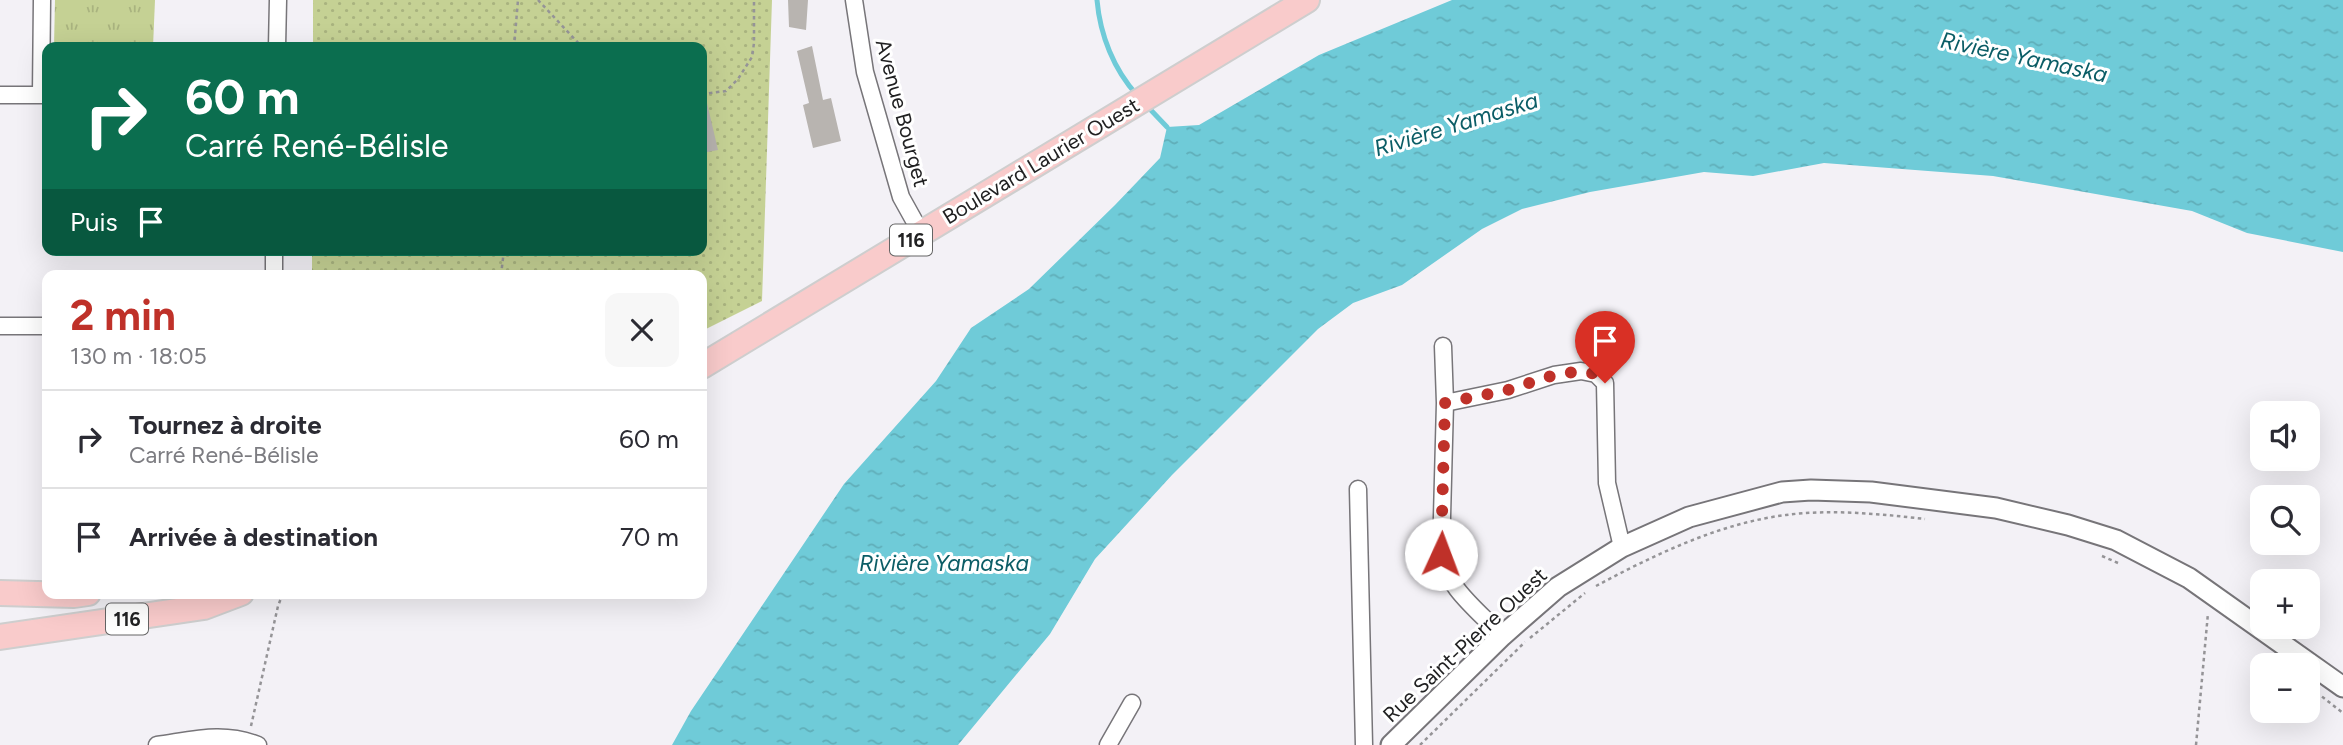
<!DOCTYPE html>
<html lang="fr">
<head>
<meta charset="utf-8">
<style>
  :root { --surface:#fff; --page:#f7f7f7; --text:#2b2b33; --muted:#7c7c81; --line:#e1e1e2; --accent:#bf3129 }
  body { margin:0; font-family:Figtree,sans-serif; background:var(--page); color:var(--text); height:100vh; display:flex; flex-direction:column; font-size:26px; white-space:nowrap }
  * { box-sizing:border-box; margin:0 }
  p { font-size:23px; color:var(--muted) }
  .icon { flex:none; width:38px; height:38px; fill:none; stroke:currentColor; stroke-width:2; stroke-linecap:round; stroke-linejoin:round }
  .map { position:relative; flex:1; overflow:hidden }
  .drawer { position:absolute; left:42px; top:270px; width:665px; height:329px; display:flex; flex-direction:column; background:var(--surface); border-radius:14px; box-shadow:0 7px 28px #0002 }
  .drawer>* { flex:none }
  .guide { position:absolute; left:42px; top:42px; width:665px; height:214px; border-radius:14px; box-shadow:0 7px 28px #0002; background:#0b6e4f; color:#fff; overflow:hidden }
  .fabs { position:absolute; left:2250px; top:401px; display:grid; gap:14px }
  .fabs a { display:grid; place-items:center; width:70px; height:70px; border-radius:14px; background:var(--surface); box-shadow:0 7px 28px #0002; font-size:35px }
  .pin { position:absolute; display:grid; place-items:center; width:60px; height:60px; color:#fff; margin:-72px -30px; border-radius:50% 50% 50% 0; rotate:-45deg; box-shadow:0 0 7px #0007 }
  .pin .icon { rotate:45deg }
  .me { position:absolute; width:77px; margin:-38px; rotate:2deg; stroke-linejoin:round; filter:drop-shadow(0 0 5px #0008) }
  .turn { display:flex; align-items:center; gap:24px; height:147px; padding:0 28px; font-size:32px }
  .turn .icon { width:91px; height:91px; stroke-width:2.5 }
  .turn b { display:block; font-size:49px; line-height:60px }
  .then { display:flex; align-items:center; height:66px; padding:0 28px; background:#0003; gap:14px; font-size:26px }
  .round { display:grid; place-items:center; flex:none; width:74px; height:74px; border-radius:14px; background:var(--page) }
  .headline { display:flex; align-items:center; justify-content:space-between; height:119px; padding:0 28px }
  h1 { font-size:42px; font-weight:700; line-height:52px; color:var(--accent) }
  ul { padding:0; list-style:none }
  li { display:flex; align-items:center; gap:21px; height:98px; padding:0 28px; border-top:2px solid var(--line) }
  li div { flex:1 }
  li b { display:block; font-size:26px }
  li em { font-style:normal }
  .map>svg:first-child { display:block }
  .grass { fill:url(#grass-dots) }
  .park { fill:url(#park-tufts) }
  .water { fill:url(#water-ripples) }
  .lines { fill:none; stroke-linecap:round; stroke-linejoin:round }
  .stream { stroke:#6fcbd8; stroke-width:5 }
  .building { fill:#b8b4b0 }
  .minor-casing { stroke:#777579; stroke-width:19 }
  .tertiary-casing { stroke:#777579; stroke-width:23 }
  .primary-casing { stroke:#cecece; stroke-width:28 }
  .path { stroke:#959497; stroke-width:2.5; stroke-dasharray:3.5 3.5; stroke-linecap:butt }
  .minor { stroke:#fff; stroke-width:16 }
  .tertiary { stroke:#fff; stroke-width:19 }
  .primary { stroke:#f9cbcb; stroke-width:24 }
  .route { stroke:#bf3129; stroke-width:12; stroke-dasharray:0 21.6 }
  .labels { text-anchor:middle; stroke-width:6; stroke-linejoin:round; paint-order:stroke }
  .shield { fill:#fff; stroke:#646464; stroke-width:2 }
  .shield-label { font-size:19px; font-weight:bold; fill:#212122 }
  .street-label { font-size:21px; fill:#212122; stroke:#fff }
  .water-label { font-size:23px; font-style:italic; fill:#0b5d66; stroke:#fff }
</style>
</head>
<body>
<div class="map">
<svg width="2343" height="745" viewBox="0 0 2343 745">
  <defs>
    <pattern id="grass-dots" width="8" height="8" patternUnits="userSpaceOnUse" patternTransform="scale(1.75)"><rect width="8" height="8" fill="#c5d194"/><path d="M2 2h.1M6 6h.1" fill="none" stroke="#a9b37f" stroke-width="1.8" stroke-linecap="round"/></pattern>
    <pattern id="park-tufts" width="24" height="20" patternUnits="userSpaceOnUse" patternTransform="scale(1.75)"><rect width="24" height="20" fill="#c5d194"/><path d="M3 7l-1-3M5 7V3M7 7l1-3M15 17l-1-3M17 17v-4M19 17l1-3" fill="none" stroke="#a9b37f"/></pattern>
    <pattern id="water-ripples" width="26" height="14" patternUnits="userSpaceOnUse" patternTransform="scale(1.75)"><rect width="26" height="14" fill="#6fcbd8"/><path d="M2 4q2-2 4 0t4 0M15 11q2-2 4 0t4 0" fill="none" stroke="#60aeb9"/></pattern>
  </defs>
  <rect width="100%" height="100%" fill="#f3f1f6"/>
  <path class="grass" d="M313,0H772L762,301L702,331V275H312V250H702V47H313Z"/>
  <path class="park" d="M55,0H155L153,47H54Z"/>
  <path class="water" d="M1452,0H2343V252L2247,233L2192,211L1993,176L1824,163L1753,176L1704,172L1590,192L1522,209L1482,229L1402,285L1353,303L1318,329L1172,475L1095,559L1050,634L958,745H672L691,711L844,484L936,381L971,328L1029,289L1115,205L1160,158L1167,127L1199,125L1319,55Z"/>
  <g class="lines">
    <path class="stream" d="M1097,0C1100,35 1114,70 1137,95
      M1146,105L1167,127"/>
  </g>
  <path class="building" d="M788,0H808L806,30L789,27Z
    M812,46L823,100L831,98L841,141L813,148L803,105L809,103L797,51Z
    M707,103L718,150L702,153V104Z"/>
  <g class="lines">
    <defs>
      <path id="minor" d="M854,0L865,72L901,197L921,233
        M277,47L278,0
        M41,94L42,0
        M0,95H47
        M274,275V250
        M0,326H47
        M1443,346L1445,403L1441,554C1446,588 1480,612 1502,636
        M1445,403L1508,390L1554,375L1581,371L1596,374L1605,383L1607,483L1622,547
        M1358,489L1364,745
        M157,745C193,740 223,731 258,745
        M1108,745L1132,703"/>
      <path id="tertiary" d="M1391,745L1502,636L1558,587L1622,547L1689,517L1782,492L1811,490L1871,492L1996,508L2068,525L2116,540L2189,578L2343,687"/>
      <path id="primary" d="M702,366L1307,0
        M0,593L74,595L88,593
        M0,637L204,607L241,593"/>
    </defs>
    <use href="#minor" class="minor-casing"/>
    <use href="#tertiary" class="tertiary-casing"/>
    <use href="#primary" class="primary-casing"/>
    <path class="path" d="M538,0L582,47
      M514,47L518,0
      M702,94L726,91L738,79L752,57L754,43V0
      M501,275L504,250
      M2102,556L2118,563
      M1596,586C1654,555 1720,523 1786,515C1829,509 1882,514 1925,519
      M1530,638L1585,593
      M2311,688L2343,713
      M251,726L278,606L283,593
      M1420,745L1525,642
      M2196,745L2208,613"/>
    <use href="#minor" class="minor"/>
    <use href="#tertiary" class="tertiary"/>
    <use href="#primary" class="primary"/>
  </g>
  <g class="lines">
    <path class="route" d="M1441,554L1445,403L1508,390L1554,375L1581,371L1596,374L1605,383"/>
  </g>
  <g class="labels">
    <g class="shield">
      <rect x="890" y="224.5" width="42" height="31" rx="5"/>
      <rect x="106" y="603.5" width="42" height="31" rx="5"/>
    </g>
    <g class="shield-label">
      <text x="911" y="247">116</text>
      <text x="127" y="626">116</text>
    </g>
    <g class="street-label">
      <text transform="translate(902 113) rotate(75)" y="7">Avenue Bourget</text>
      <text transform="translate(1041 161) rotate(-31)" y="7">Boulevard Laurier Ouest</text>
      <text transform="translate(1465 645) rotate(-43)" y="7">Rue Saint-Pierre Ouest</text>
    </g>
    <g class="water-label">
      <text transform="translate(2024 57) rotate(12)" y="8">Rivière Yamaska</text>
      <text transform="translate(1456 124) rotate(-17)" y="8">Rivière Yamaska</text>
      <text x="944" y="571">Rivière Yamaska</text>
    </g>
  </g>
</svg>
<div class="fabs">
<a><svg class="icon" aria-label="sound" viewBox="0 0 24 24"><path d="M4 9h4l5-4v14l-5-4H4zM17 9q2 3 0 6"/></svg></a>
<a><svg class="icon" aria-label="search" viewBox="0 0 24 24"><circle cx="10" cy="10" r="6"/><path d="M15 15l6 6"/></svg></a>
<a>+</a>
<a>−</a>
</div>
<div class="pin" style="left:1605px;top:383px;background:#d93025"><svg class="icon" aria-label="arrive" viewBox="0 0 24 24"><path d="M6 21V4h12l-3 4 3 4H6"/></svg></div>
<svg class="me" style="left:1441px;top:554px" viewBox="-20 -20 40 40"><circle r="19" fill="#fff"/><path d="M0-13L10 11 0 6-10 11z" fill="#bf3129"/></svg>
<div class="guide">
<div class="turn"><svg class="icon" aria-label="right" viewBox="0 0 24 24"><path d="M7 20v-9h11M14 6l5 5-5 5"/></svg><div><b>60 m</b>Carré René-Bélisle</div></div>
<div class="then">Puis<svg class="icon" aria-label="arrive" viewBox="0 0 24 24"><path d="M6 21V4h12l-3 4 3 4H6"/></svg></div>
</div>
<section class="drawer">
<div class="headline"><div><h1>2 min</h1><p>130 m · 18:05</p></div><a class="round"><svg class="icon" aria-label="close" viewBox="0 0 24 24"><path d="M6 6l12 12M18 6L6 18"/></svg></a></div>
<ul>
<li><svg class="icon" aria-label="right" viewBox="0 0 24 24"><path d="M7 20v-9h11M14 6l5 5-5 5"/></svg><div><b>Tournez à droite</b><p>Carré René-Bélisle</p></div><em>60 m</em></li>
<li><svg class="icon" aria-label="arrive" viewBox="0 0 24 24"><path d="M6 21V4h12l-3 4 3 4H6"/></svg><div><b>Arrivée à destination</b></div><em>70 m</em></li>
</ul>
</section>
</div>
</body>
</html>
